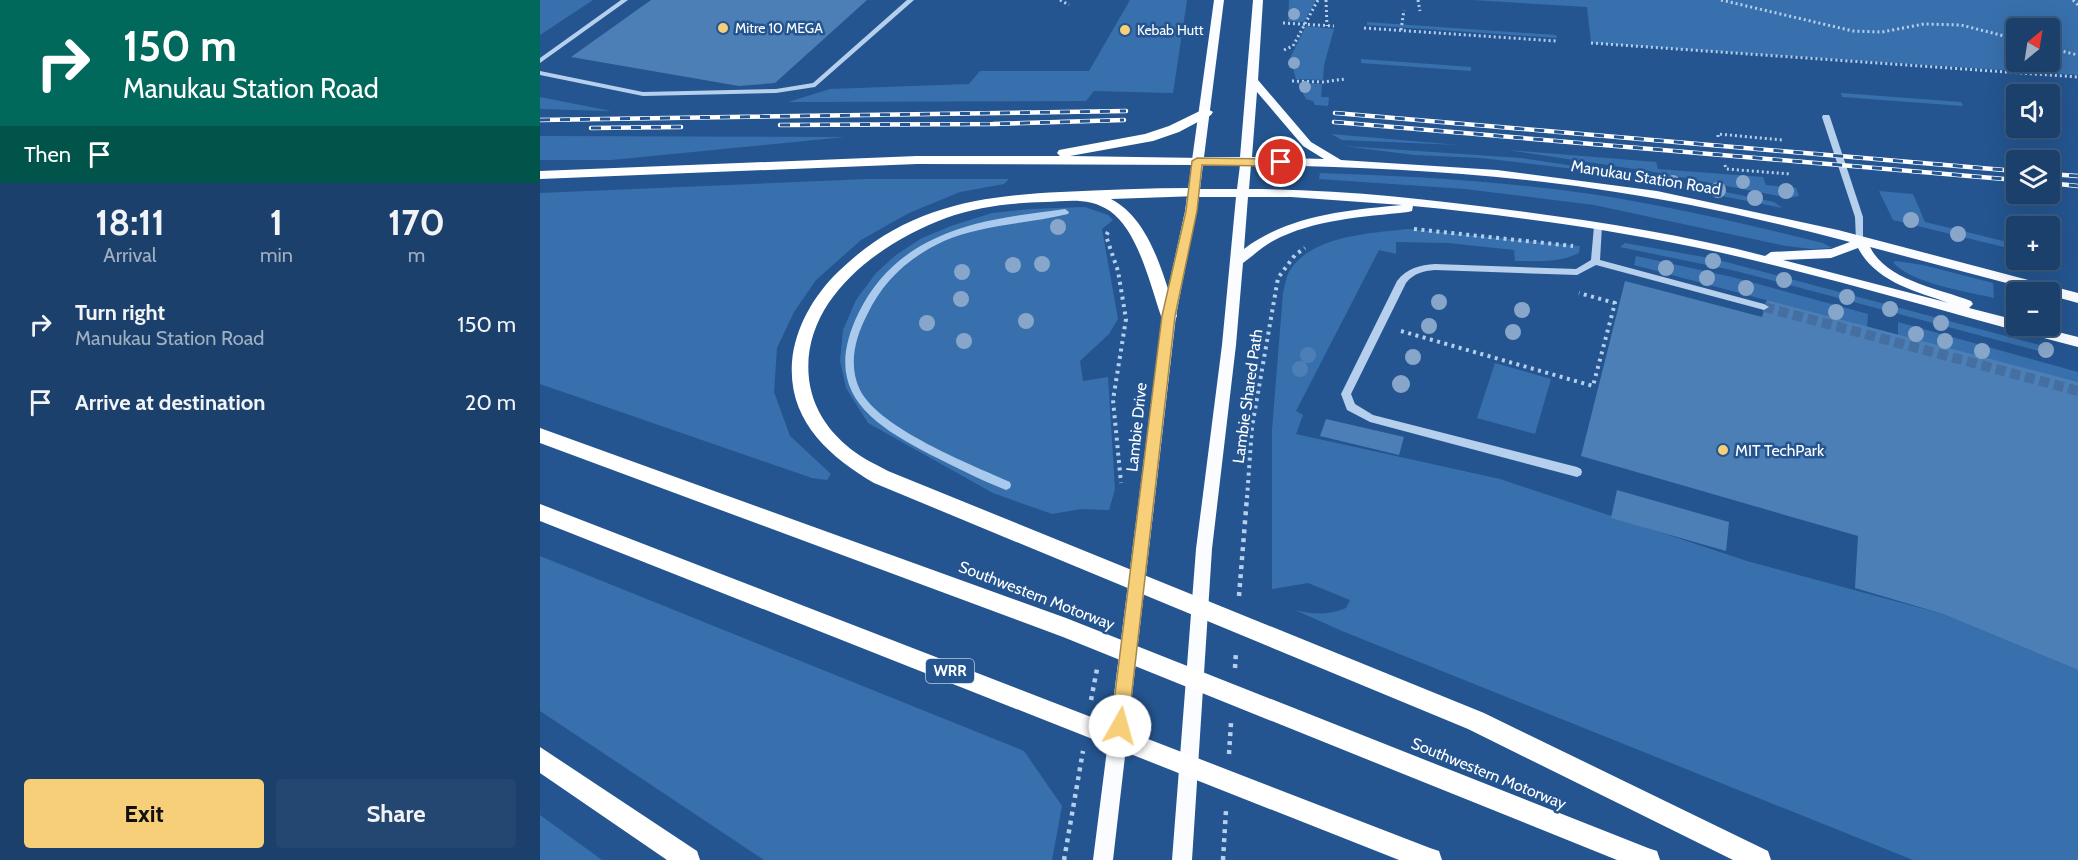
<!DOCTYPE html>
<html lang="en">
<head>
<meta charset="utf-8">
<style>
  :root { --surface:#1b406c; --page:#244772; --text:#f1f3f6; --muted:#a0afc2; --line:#39597f; --accent:#f7cf78 }
  body { margin:0; font-family:Cabin,sans-serif; background:var(--page); color:var(--text); height:100vh; display:flex; flex-direction:column; font-size:22px; white-space:nowrap }
  * { box-sizing:border-box; margin:0 }
  p { font-size:20px; color:var(--muted) }
  .icon { flex:none; width:33px; height:33px; fill:none; stroke:currentColor; stroke-width:2; stroke-linecap:round; stroke-linejoin:round }
  .map { position:relative; flex:1; overflow:hidden }
  .sheet { display:flex; flex-direction:column; background:var(--surface); width:540px }
  .sheet>* { flex:none }
  .top-card { background:#00695c; color:#fff; overflow:hidden }
  .needle { width:39px; rotate:30deg }
  .tools { position:absolute; left:1466px; top:18px; display:grid; gap:12px }
  .tools a { display:grid; place-items:center; width:54px; height:54px; border-radius:6px; background:var(--surface); box-shadow:0 6px 24px #0002,0 0 0 2px var(--line); font-size:30px }
  .pin { position:absolute; display:grid; place-items:center; width:51px; height:51px; color:#fff; margin:-26px; border:3px solid #fff; border-radius:50%; box-shadow:0 2px 6px #0007 }
  .me { position:absolute; width:66px; margin:-33px; rotate:7deg; stroke-linejoin:round; filter:drop-shadow(0 0 4px #0008) }
  .turn { display:flex; align-items:center; gap:21px; height:126px; padding:0 24px; font-size:27px }
  .turn .icon { width:78px; height:78px; stroke-width:2.5 }
  .turn b { display:block; font-size:42px; line-height:51px }
  .then { display:flex; align-items:center; height:57px; padding:0 24px; background:#0003; gap:12px; font-size:22px }
  .eta { display:flex; justify-content:space-evenly; align-items:center; height:102px; text-align:center }
  .eta b { font-size:36px; font-weight:800; line-height:42px }
  .button { display:flex; gap:12px; margin-top:auto; padding:12px 24px }
  .button a { flex:1; height:69px; border-radius:6px; background:var(--accent); color:#111; font-size:24px; font-weight:800; line-height:69px; text-align:center }
  .button a+a { background:var(--page); color:var(--text) }
  ul { padding:0; list-style:none }
  li { display:flex; align-items:center; gap:18px; height:78px; padding:0 24px }
  li div { flex:1 }
  li b { display:block; font-size:22px }
  li em { font-style:normal }
  main { display:flex; flex:1; min-height:0 }
  .map>svg:first-child { display:block }
  .green { fill:#3870ad; fill-rule:evenodd }
  .lines { fill:none; stroke-linecap:round; stroke-linejoin:round }
  .stream { fill:#a9caed; fill-rule:evenodd }
  .building { fill:#4c7fb6 }
  .minor-tunnel { stroke:#456ea1; stroke-width:10; stroke-dasharray:10 5; stroke-linecap:butt }
  .path-far2 { stroke:#b5cfec; stroke-width:3; stroke-dasharray:2 3; stroke-linecap:butt }
  .path-far1 { stroke:#b5cfec; stroke-width:4; stroke-dasharray:3 4.5; stroke-linecap:butt }
  .path { stroke:#b5cfec; stroke-width:4.5; stroke-dasharray:4 5; stroke-linecap:butt }
  .minor { fill:#b5cfec; fill-rule:evenodd }
  .major { fill:#fafcff; fill-rule:evenodd }
  .highway { fill:#fff; fill-rule:evenodd }
  .rail-casing { stroke:#fff; stroke-width:4.5 }
  .rail { stroke:#245590; stroke-width:3; stroke-dasharray:10; stroke-linecap:butt }
  .tree { fill:#88a6ca }
  .route { fill:#f7cf78; stroke:#a1874e; stroke-width:1.5 }
  .poi-dot { fill:#f7cf78; stroke:#245590; stroke-width:2 }
  .labels { text-anchor:middle; stroke-width:5; stroke-linejoin:round; paint-order:stroke }
  .far-poi-label { font-size:14px; fill:#fff; stroke:#245590; text-anchor:start }
  .shield { fill:#245590; stroke:#bdccde; stroke-width:1.5 }
  .shield-label { font-size:15px; font-weight:bold; fill:#fff }
  .street-label { font-size:16px; fill:#fff; stroke:#245590 }
  .poi-label { font-size:16px; fill:#fff; stroke:#245590; text-anchor:start }
</style>
</head>
<body>
<main>
<section class="sheet">
<div class="top-card">
<div class="turn"><svg class="icon" aria-label="right" viewBox="0 0 24 24"><path d="M7 20v-9h11M14 6l5 5-5 5"/></svg><div><b>150 m</b>Manukau Station Road</div></div>
<div class="then">Then<svg class="icon" aria-label="arrive" viewBox="0 0 24 24"><path d="M6 21V4h12l-3 4 3 4H6"/></svg></div>
</div>
<div class="eta">
<div><b>18:11</b><p>Arrival</p></div>
<div><b>1</b><p>min</p></div>
<div><b>170</b><p>m</p></div>
</div>
<ul>
<li><svg class="icon" aria-label="right" viewBox="0 0 24 24"><path d="M7 20v-9h11M14 6l5 5-5 5"/></svg><div><b>Turn right</b><p>Manukau Station Road</p></div><em>150 m</em></li>
<li><svg class="icon" aria-label="arrive" viewBox="0 0 24 24"><path d="M6 21V4h12l-3 4 3 4H6"/></svg><div><b>Arrive at destination</b></div><em>20 m</em></li>
</ul>
<div class="button"><a>Exit</a><a>Share</a></div>
</section>
<div class="map">
<svg width="1538" height="860" viewBox="0 0 1538 860">
  <rect width="100%" height="100%" fill="#245590"/>
  <path class="green" d="M0,0H53L0,35Z
    M590,0H647L633,93L554,91L546,101L248,102L290,89L429,84L440,71H549Z
    M749,0H776L764,22L748,21Z
    M932,0H1538V75L1051,43L1047,7ZM1476,28H1509V62H1476Z
    M827,22L1016,35L1017,38L827,25Z
    M766,26L794,29L784,65L783,80L756,79L750,58Z
    M821,59L931,67V71L821,63Z
    M758,83L782,84L781,97H789L788,106L775,105L773,101L766,99Z
    M1301,93L1421,102L1423,106L1302,97Z
    M0,97L71,111L0,109Z
    M791,134L919,145L802,140Z
    M0,136L305,137L71,160H0Z
    M804,146L981,158L1028,165L1042,170L941,158L874,155Z
    M967,150L1116,162L1118,169L1223,177L1226,185L1256,188L1259,196L1249,198L1114,172Z
    M780,173C871,176 961,181 1051,194C1129,206 1206,224 1283,243L1292,248L1272,249L1246,246L1054,205L925,189L779,179Z
    M1108,176L1234,202L1242,208L1122,184Z
    M327,179H469L464,184L420,192L369,213L321,240L276,280L254,312L237,348L234,392L250,436L291,474L287,480L272,478L0,384V193Z
    M1339,191L1373,194L1385,222L1476,244V250L1353,220Z
    M545,207L568,215L573,220L562,229L578,319L569,334L540,361L543,381L568,377L575,489L569,510L541,509L512,514L453,493L328,423L306,388L300,361L303,330L316,300L336,273L356,255L382,238L411,226L452,213L491,209Z
    M869,229L1040,246L1039,253C1019,263 998,261 975,261L974,250L908,243L856,242V254L839,250L756,411L763,415L756,434L960,479L1207,561L1403,614L1538,670V860H1373L802,631L755,610C773,615 789,615 806,608L810,600L768,583L732,589V430L743,293C745,286 746,276 750,270C773,235 832,233 869,229Z
    M1085,243L1175,259L1500,345L1499,351L1196,271L1080,247Z
    M1096,256L1192,277L1328,314L1327,327L1094,265Z
    M1356,261L1383,265L1453,283L1454,298C1429,292 1369,283 1353,262Z
    M1358,322L1538,372V382L1358,336Z
    M955,363L1011,379L995,434L937,418Z
    M0,556L484,751L522,806L512,860H224L0,711Z
    M0,815L62,860H0Z"/>
  <g class="lines">
    <path class="stream" d="M525,209L529,212L528,214C487,224 443,224 404,241C369,257 343,281 327,315C315,338 308,365 320,390C340,429 430,464 470,482L471,485L470,488L466,490C440,480 416,467 391,455C327,422 281,389 319,312C336,278 361,254 396,238C436,219 482,215 525,209Z"/>
  </g>
  <path class="building" d="M111,0H327L235,83L199,86L31,57Z
    M1085,281L1222,317L1227,300L1538,382V670L1403,614L1315,588L1318,536L1041,456Z
    M760 355a8 8 0 1 1 16 0a8 8 0 1 1-16 0Z
    M752 369a8 8 0 1 1 16 0a8 8 0 1 1-16 0Z
    M786,419L864,437L859,455L780,436Z
    M1077,490L1189,522L1186,551L1071,518Z"/>
  <g class="lines">
    <path class="minor-tunnel" d="M1224,307L1538,391"/>
    <path class="path-far2" d="M520,0L529,5
      M786,0L787,26
      M878,0L880,11
      M1181,0L1313,31L1342,32L1384,24L1421,25L1476,39
      M1533,0L1538,5
      M743,23L794,26
      M824,28L1016,41
      M861,30L864,10
      M1051,43L1538,77
      M1509,48L1538,55
      M744,50L753,46L778,0
      M752,81L783,82L805,79
      M1178,137V134L1242,140
      M1185,165L1186,169L1251,174"/>
    <path class="path-far1" d="M874,229L1033,246
      M568,232L566,236L578,271L586,319L573,400L581,483
      M861,331L1053,386L1075,303L1039,293
      M707,498L712,427L738,278L755,255L765,248"/>
    <path class="path" d="M699,596L707,497
      M695,668L696,651
      M551,700L557,669
      M689,754L691,723
      M524,860L543,751
      M683,860L686,810"/>
    <path class="minor" d="M81,0H88L0,63V58Z
      M367,0H374L275,87L236,93L103,96L0,75V71L103,92L236,89L273,83Z
      M1283,115H1289L1290,117L1323,217V242L1320,243L1316,240L1315,217L1282,117Z
      M1058,223L1062,226L1060,260L1224,304L1229,307L1224,310L1056,265L1037,275L895,270C883,271 874,273 866,283L811,394L815,404L833,415L1037,467L1041,469L1042,472L1041,475L1037,477L830,422L807,410L801,394L857,281C867,268 880,265 895,264L1036,269L1051,260L1054,226Z"/>
    <path class="major" d="M674,0H684L664,157H700L713,0H723L718,80L771,142L801,160L957,170L1117,191L1298,230L1538,293V303L1509,295V292H1501L1330,247C1347,281 1398,288 1431,301L1433,304L1429,308L1476,320V326H1494L1538,337V347C1418,316 1299,279 1178,252C1078,230 975,216 873,206L872,211L868,212C823,217 774,219 733,241C722,247 713,256 703,263L696,345L672,549L652,860H632L656,549L682,345L696,197H659L636,316L573,860H553L622,316L645,211ZM717,92L763,146L784,159L712,157ZM663,165H700L697,189H660ZM711,165C826,167 942,172 1056,189C1141,201 1226,220 1310,242L1291,249L1231,252L1225,256C1144,235 1061,222 978,211C888,199 799,189 709,189ZM708,197H751L862,205C808,210 749,215 704,249ZM1318,248C1336,282 1375,291 1409,303L1243,260L1291,258Z"/>
    <path class="highway" d="M666,108L673,112L671,115L639,132L613,141L530,156L662,158L664,161L657,165L377,164L0,179V171L377,156H520L517,153L519,150L605,134L629,126Z
      M653,188L660,193L658,196L571,199C611,220 623,276 637,316L635,320H623L621,316C610,284 598,231 570,211C549,197 529,201 505,202C472,203 438,206 406,218C341,242 260,299 269,379C272,405 286,428 306,445C318,456 333,463 348,471L944,713L1228,851L1231,860H1193L928,729L334,483C289,456 248,421 252,362C255,327 274,295 299,271C364,208 435,196 521,192C565,190 609,188 653,188Z
      M0,428L526,618L1108,848L1117,851L1120,860H1077L523,637L0,443Z
      M0,504L890,848L899,851L902,860H859L0,521Z
      M0,747L157,851L160,860H127L0,773Z"/>
    <defs>
      <path id="rail" d="M795,113L1476,171
        M0,120L586,111
        M794,122L1476,180
        M240,125L453,124L584,120
        M51,128L141,127
        M1509,174L1538,176
        M1509,183L1538,186"/>
    </defs>
    <use href="#rail" class="rail-casing"/>
    <use href="#rail" class="rail"/>
  </g>
  <g class="tree">
    <circle cx="754" cy="14" r="6"/>
    <circle cx="754" cy="63" r="6"/>
    <circle cx="765" cy="87" r="6"/>
    <circle cx="1133" cy="182" r="7"/>
    <circle cx="1203" cy="182" r="7"/>
    <circle cx="1178" cy="190" r="8"/>
    <circle cx="1246" cy="191" r="8"/>
    <circle cx="1215" cy="198" r="8"/>
    <circle cx="1371" cy="220" r="8"/>
    <circle cx="518" cy="227" r="8"/>
    <circle cx="1418" cy="234" r="8"/>
    <circle cx="1173" cy="261" r="8"/>
    <circle cx="502" cy="264" r="8"/>
    <circle cx="473" cy="265" r="8"/>
    <circle cx="1126" cy="268" r="8"/>
    <circle cx="422" cy="272" r="8"/>
    <circle cx="1167" cy="278" r="8"/>
    <circle cx="1244" cy="280" r="8"/>
    <circle cx="1206" cy="288" r="8"/>
    <circle cx="1307" cy="297" r="8"/>
    <circle cx="421" cy="299" r="8"/>
    <circle cx="899" cy="302" r="8"/>
    <circle cx="1350" cy="309" r="8"/>
    <circle cx="982" cy="310" r="8"/>
    <circle cx="1296" cy="312" r="8"/>
    <circle cx="486" cy="321" r="8"/>
    <circle cx="387" cy="323" r="8"/>
    <circle cx="1401" cy="323" r="8"/>
    <circle cx="889" cy="326" r="8"/>
    <circle cx="973" cy="332" r="8"/>
    <circle cx="1376" cy="334" r="8"/>
    <circle cx="424" cy="341" r="8"/>
    <circle cx="1405" cy="341" r="8"/>
    <circle cx="1506" cy="350" r="8"/>
    <circle cx="1442" cy="351" r="8"/>
    <circle cx="873" cy="357" r="8"/>
    <circle cx="861" cy="384" r="9"/>
  </g>
  <path class="route" d="M657,158L741,159L746,162L741,166L662,165L657,211L635,316L588,726L586,732L580,734L574,732L571,726L622,316L646,211L652,161Z"/>
  <g class="poi-dot">
    <circle cx="183" cy="28" r="6"/>
    <circle cx="585" cy="30" r="6"/>
    <circle cx="1183" cy="450" r="6"/>
  </g>
  <g class="labels">
    <g class="far-poi-label">
      <text x="195" y="33">Mitre 10 MEGA</text>
      <text x="597" y="35">Kebab Hutt</text>
    </g>
    <rect class="shield" x="386" y="659" width="48" height="24" rx="4.5"/>
    <g class="shield-label">
      <text x="410" y="676">WRR</text>
    </g>
    <g class="street-label">
      <text transform="translate(1106 177) rotate(9)" y="6">Manukau Station Road</text>
      <text transform="translate(707 396) rotate(-82)" y="6">Lambie Shared Path</text>
      <text transform="translate(596 427) rotate(-84)" y="6">Lambie Drive</text>
      <text transform="translate(497 595) rotate(21)" y="6">Southwestern Motorway</text>
      <text transform="translate(949 773) rotate(22)" y="6">Southwestern Motorway</text>
    </g>
    <g class="poi-label">
      <text x="1195" y="456">MIT TechPark</text>
    </g>
  </g>
</svg>
<div class="tools">
<a><svg class="needle" viewBox="-14 -14 28 28"><path d="M0-13l5 13h-10z" fill="#e53935"/><path d="M0 13l5-13h-10z" fill="#a0afc2"/></svg></a>
<a><svg class="icon" aria-label="sound" viewBox="0 0 24 24"><path d="M4 9h4l5-4v14l-5-4H4zM17 9q2 3 0 6"/></svg></a>
<a><svg class="icon" aria-label="layers" viewBox="0 0 24 24"><path d="M12 4l9 5-9 5-9-5zM3 14l9 5 9-5"/></svg></a>
<a>+</a>
<a>−</a>
</div>
<div class="pin" style="left:741px;top:162px;background:#d93025"><svg class="icon" aria-label="arrive" viewBox="0 0 24 24"><path d="M6 21V4h12l-3 4 3 4H6"/></svg></div>
<svg class="me" style="left:580px;top:726px" viewBox="-20 -20 40 40"><circle r="19" fill="#fff"/><path d="M0-13L10 11 0 6-10 11z" fill="#f7cf78"/></svg>
</div>
</main>
</body>
</html>
